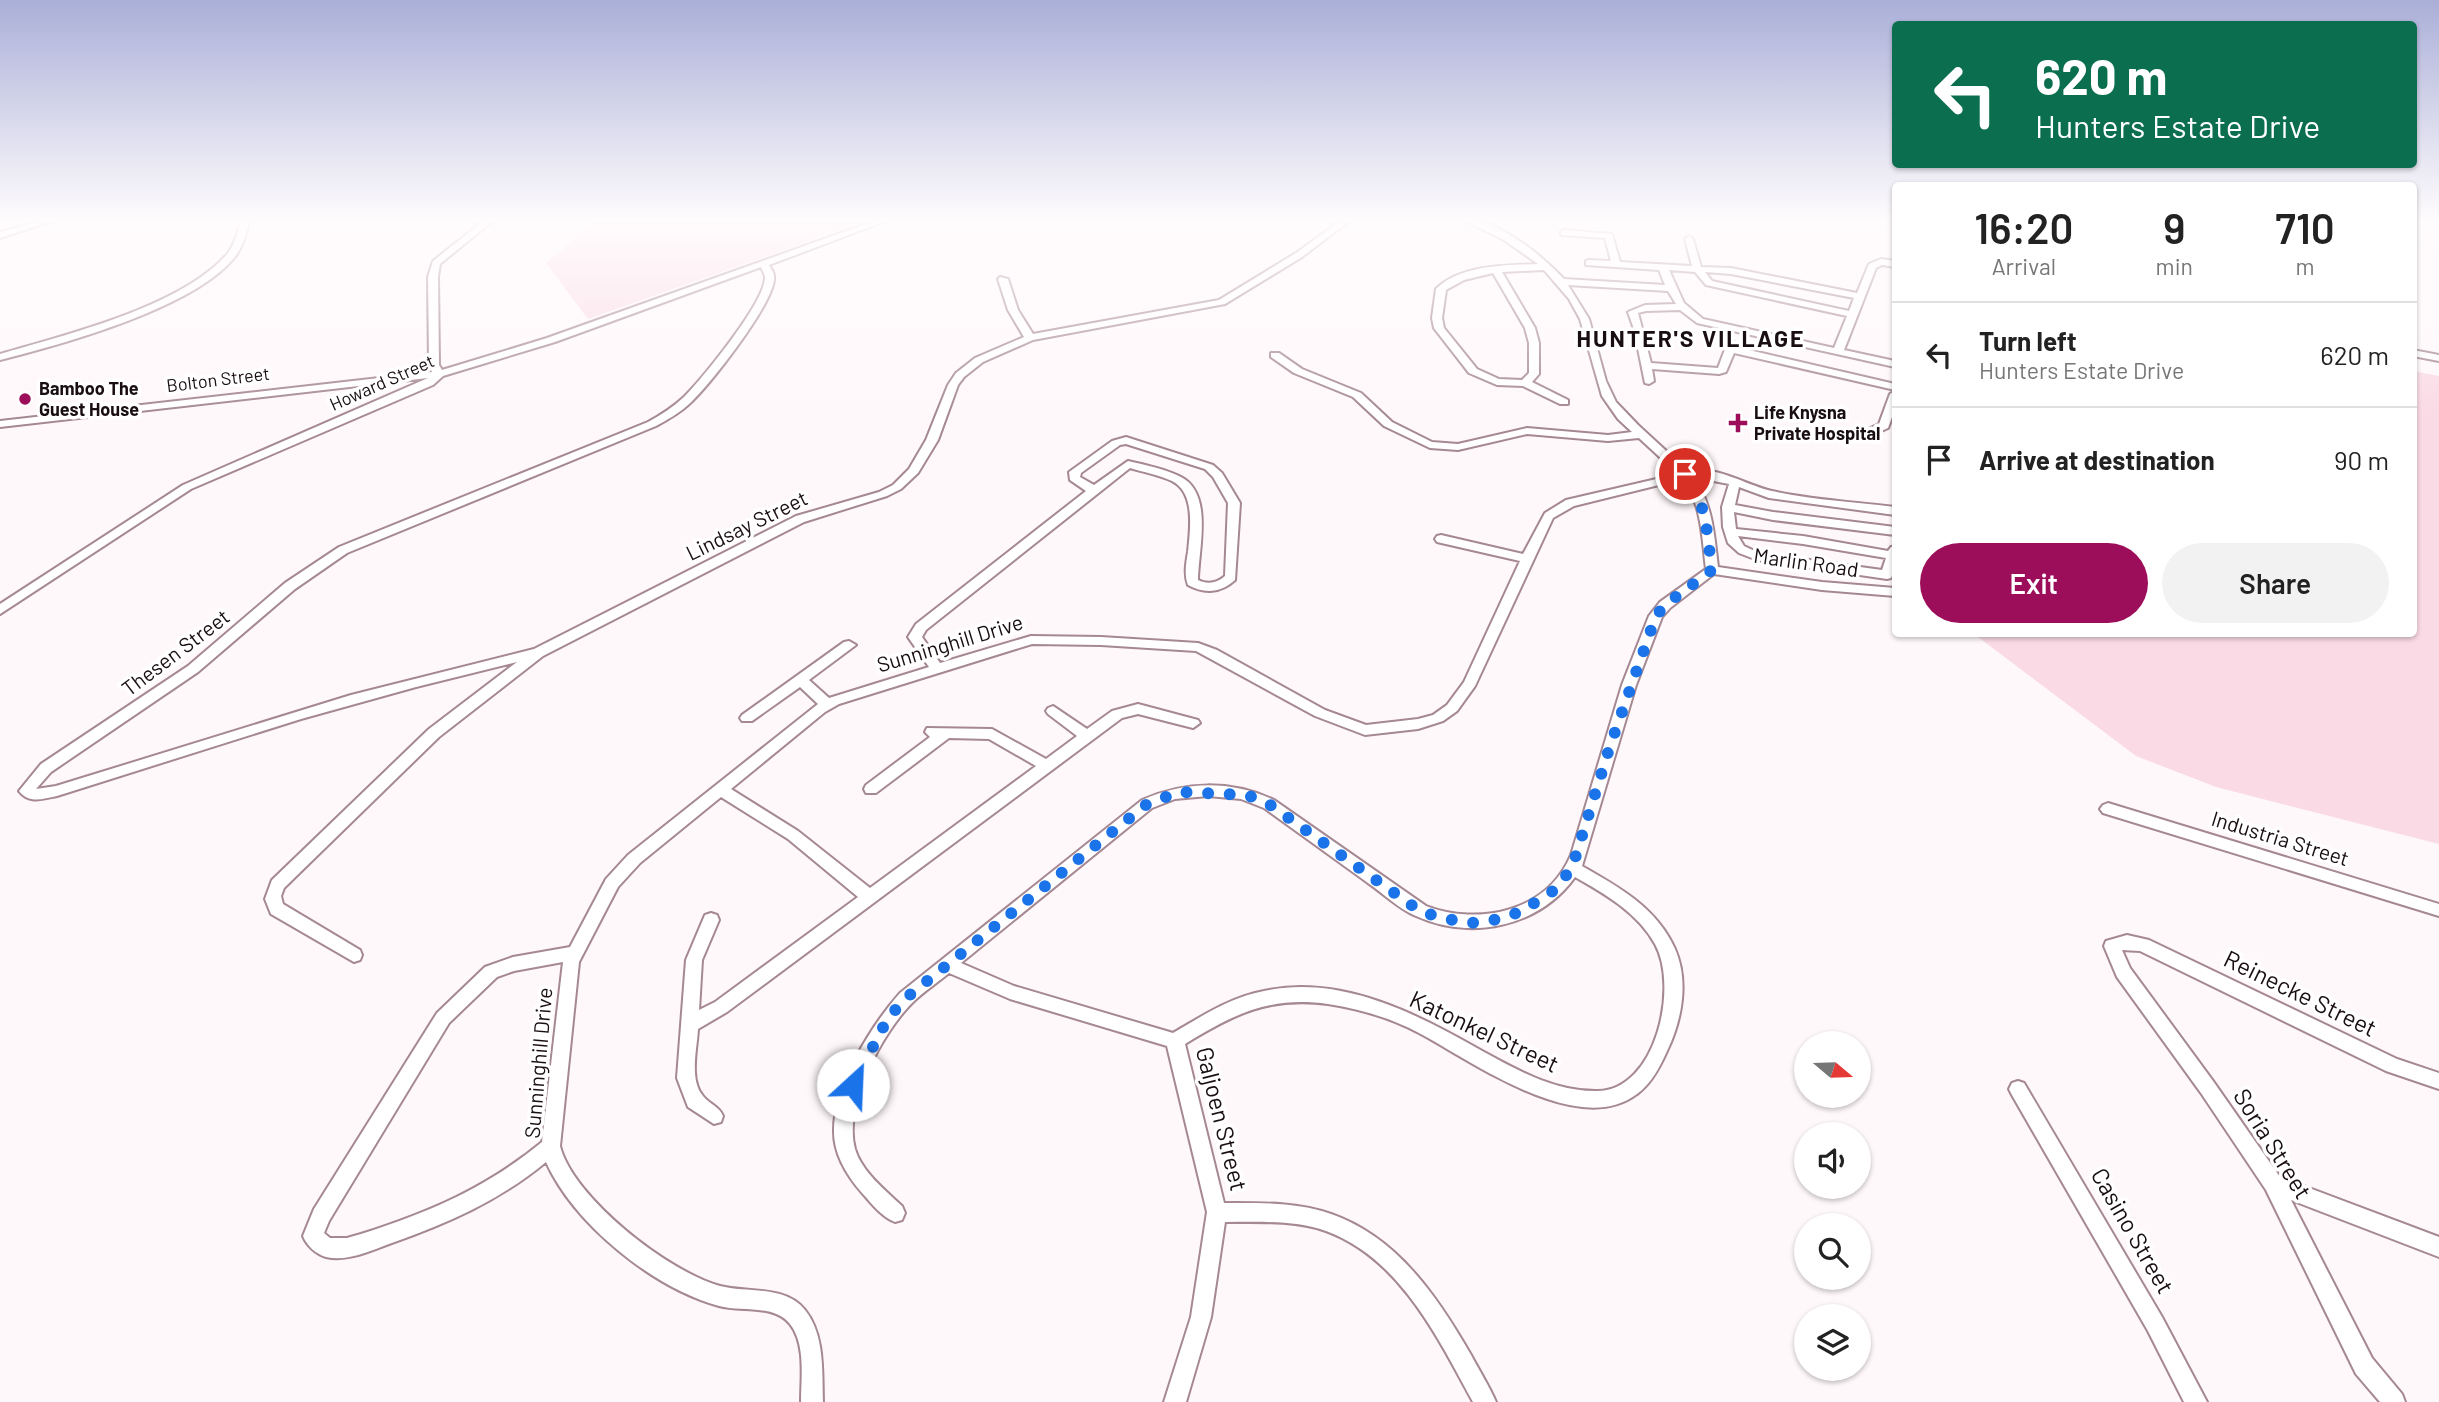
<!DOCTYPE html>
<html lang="en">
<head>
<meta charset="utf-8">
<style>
  :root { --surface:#fff; --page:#f2f2f2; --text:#222; --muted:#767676; --line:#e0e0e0; --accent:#9c0d5a }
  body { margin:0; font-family:Barlow,sans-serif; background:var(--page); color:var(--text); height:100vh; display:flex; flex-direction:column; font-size:26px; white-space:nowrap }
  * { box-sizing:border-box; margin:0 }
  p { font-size:23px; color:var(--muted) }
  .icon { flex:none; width:38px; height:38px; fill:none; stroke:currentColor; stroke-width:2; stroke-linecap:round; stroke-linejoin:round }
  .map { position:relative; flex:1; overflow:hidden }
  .drawer { position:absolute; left:1892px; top:182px; width:525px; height:455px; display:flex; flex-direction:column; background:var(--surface); border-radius:7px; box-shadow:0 2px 5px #0004 }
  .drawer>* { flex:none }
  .guide { position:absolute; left:1892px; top:21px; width:525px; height:147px; border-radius:7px; box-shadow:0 2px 5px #0004; background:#0b6e4f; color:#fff; overflow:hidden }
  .needle { width:46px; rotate:109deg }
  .tools { position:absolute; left:1794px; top:1031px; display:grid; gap:14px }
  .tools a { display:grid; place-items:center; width:77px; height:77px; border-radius:50%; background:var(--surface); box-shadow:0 2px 5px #0004; font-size:35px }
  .pin { position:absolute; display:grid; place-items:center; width:60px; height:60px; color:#fff; margin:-30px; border:4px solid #fff; border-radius:50%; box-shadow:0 2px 7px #0007 }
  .me { position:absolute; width:77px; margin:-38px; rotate:25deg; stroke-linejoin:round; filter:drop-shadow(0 0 5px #0008) }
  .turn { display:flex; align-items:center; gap:24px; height:147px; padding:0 28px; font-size:32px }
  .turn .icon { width:91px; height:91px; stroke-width:2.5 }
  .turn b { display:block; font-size:49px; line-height:60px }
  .eta { display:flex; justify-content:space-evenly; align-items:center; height:119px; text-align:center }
  .eta b { font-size:42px; font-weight:600; line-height:49px }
  .action { display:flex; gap:14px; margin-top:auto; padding:14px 28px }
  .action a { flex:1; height:80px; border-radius:42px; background:var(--accent); color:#fff; font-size:28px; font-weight:600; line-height:80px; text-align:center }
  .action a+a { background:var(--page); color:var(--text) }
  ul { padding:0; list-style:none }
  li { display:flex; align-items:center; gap:21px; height:105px; padding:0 28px; border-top:2px solid var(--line) }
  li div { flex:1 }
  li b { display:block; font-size:26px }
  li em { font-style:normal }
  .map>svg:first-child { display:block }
  .green { fill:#fadae5 }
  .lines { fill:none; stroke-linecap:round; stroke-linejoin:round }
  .minor-casing { stroke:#a58892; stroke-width:4 }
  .minor { fill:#fff; fill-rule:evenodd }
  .route { stroke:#1a73e8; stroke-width:12; stroke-dasharray:0 21.6 }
  .poi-dot { fill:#9c0d5a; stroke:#fff; stroke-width:2.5 }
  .labels { text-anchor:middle; stroke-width:7; stroke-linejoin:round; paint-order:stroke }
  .far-street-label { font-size:18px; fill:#190f12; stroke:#fff }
  .far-poi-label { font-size:18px; font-weight:bold; fill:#190f12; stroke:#fff; text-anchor:start }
  .street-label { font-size:21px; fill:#190f12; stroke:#fff }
  .far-district-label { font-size:23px; font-weight:bold; letter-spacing:2px; fill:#190f12; stroke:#fff }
  .near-street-label { font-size:24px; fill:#190f12; stroke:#fff }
</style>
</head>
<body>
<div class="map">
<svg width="2439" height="1402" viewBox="0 0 2439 1402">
  <rect width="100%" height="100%" fill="#fff8fa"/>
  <path class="green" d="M597,219H872L588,319L546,263Z
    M2413,371L2439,376V844L2216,787L2136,756L1974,634H2413Z"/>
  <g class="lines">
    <defs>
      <path id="minor" d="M46,219H58L0,238V232Z
        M242,219H250C247,231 244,244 237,254C199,307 63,344 0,360V354C65,335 184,306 228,253C235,244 238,230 242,219Z
        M486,219H495L440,264L438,277L439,365L442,370L547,338L880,219H891L769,265C772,270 775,274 774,280C771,307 709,386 688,405C678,414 667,420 656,426L347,553L295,589L198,672L51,772L36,789L56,786L351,695L534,649L796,516L879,492L893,485L909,469L926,440L948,385L956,373L975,358L1024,337L1008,310L998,279L1000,277L1008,279L1018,310L1033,334L1219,300L1296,253L1343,219H1352L1302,257L1225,304L1033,340L983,362L964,377L958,385L938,440L918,473L901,489L887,496L804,522L543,656L439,737L284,888L281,896L283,904L360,950L362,955L360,960L354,962L271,914L265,899L272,880L429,729L517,662L416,687L301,719L57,796C42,799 29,804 19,791L41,764L188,666L285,583L339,547L648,422C661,415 673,407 684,397C702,379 766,301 765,277C765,275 762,270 761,267L555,342L443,376L433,385L191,489L0,614V604L183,485L428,378L0,427V421L432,372L429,365L428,277L433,261Z
        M1462,219C1498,219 1540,254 1564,279L1665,285L1659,270L1586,265V261L1589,260L1611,261L1605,238L1561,235V231L1564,230L1612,234L1620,262L1692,266L1685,239L1689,236L1693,239L1701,267L1731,268L1857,293L1869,264L1881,259L1895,261V267L1882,265L1876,268L1844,350L1895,361V367L1697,323L1680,310L1646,311L1638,313L1651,363L1718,368L1727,344L1732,341L1737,344L1736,347L1895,384V390L1734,353L1726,372L1719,374L1652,369L1654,381L1649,384L1645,383L1634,329L1628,312L1645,305L1676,304L1668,291L1568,285L1589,319L1606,381L1616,402L1638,425L1688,471C1716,465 1746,485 1772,491C1812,500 1855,502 1895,507V515L1769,498L1739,487L1735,505L1773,512L1895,527V535L1773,520L1734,512L1736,529L1803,536L1888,551L1891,547L1895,546V569L1891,578L1887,579L1757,560L1739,553L1728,543L1723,527L1722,507L1729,484L1693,477C1713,504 1714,535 1718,567L1822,582L1895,588V596L1822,590L1714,574L1670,608L1662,617L1636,685L1582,866C1619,887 1657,908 1675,949C1689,981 1682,1020 1667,1051C1660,1067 1651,1084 1637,1094C1578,1139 1472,1061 1419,1033C1391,1018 1360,1009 1328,1004C1269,996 1234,1014 1185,1044L1224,1203C1260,1203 1297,1202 1331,1214C1397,1237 1437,1296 1471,1355C1479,1370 1489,1386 1496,1402H1473C1438,1338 1400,1258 1326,1231C1295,1220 1258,1222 1225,1222L1211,1317L1186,1402H1164L1191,1317L1207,1212L1167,1046L1010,999L949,973C937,983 923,992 912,1003C882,1033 843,1106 855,1149C862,1172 885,1190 902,1206L905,1213L902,1220L895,1222C882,1217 872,1204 863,1194C848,1177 834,1155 834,1132C833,1087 871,1026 900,993L1142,800C1185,781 1231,780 1274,800L1426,906C1479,926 1547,912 1571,855L1622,685L1649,616L1660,602L1706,569C1702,538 1702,505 1683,479L1574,506L1553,518L1475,686L1457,711L1443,721L1418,729L1365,735L1315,716L1196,651L1101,645L1032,644L839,704L825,712L731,789L798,831L870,888L1036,766L989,739L949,738L876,793H866L864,789L866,785L930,737L925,732L927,728L992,729L1046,759L1077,736L1048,714L1046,711L1048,708L1053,706L1087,729L1112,711L1138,704L1198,720L1200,723L1193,728L1138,714L1122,718L727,1012L698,1029C697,1049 689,1080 703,1096C709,1104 719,1106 723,1116L721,1122L714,1124L688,1107L677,1078L686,960L705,915L711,913L717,915L719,920L702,960L699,1010L715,1002L858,897L788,839L721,797L640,863L618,887L579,962L560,1146C573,1198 669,1272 720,1286C747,1293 785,1285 805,1310C825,1335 822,1372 823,1402H801C801,1378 806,1344 790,1324C774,1304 741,1312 719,1306C653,1288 574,1224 546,1162C499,1201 446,1224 389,1244C370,1251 347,1262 326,1257C316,1254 307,1246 303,1236L314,1209L437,1013L485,967L513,957L570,947L606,879L628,855L818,704L800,687L752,721H742L740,718L742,715L844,642L849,641L856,645L809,680L829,698L929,667L908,637L916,624L1086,491L1070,480L1069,472L1112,441L1126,437L1213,465L1222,473L1240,503L1235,580C1221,593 1204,594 1188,585C1184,575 1186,563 1188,552C1190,530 1196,493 1172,481C1159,475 1143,472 1130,468L926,630L922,637L940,663L1031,636L1101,637L1198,643L1217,650L1325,710L1366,725L1418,719L1433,715L1447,705L1464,682L1520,561L1437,542L1435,539L1437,536L1441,535L1523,554L1545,513L1566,500L1678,474L1639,438L1608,441L1527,434L1458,450L1430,448L1384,426L1353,397L1294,373L1271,357V353H1279L1302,369L1361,393L1392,422L1432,442L1458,444L1527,428L1608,435L1632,432L1618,419L1602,396L1580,319L1569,299L1544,270L1502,272L1535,328L1539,343V374L1532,382L1568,400V404H1560L1523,386L1497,385L1469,373L1434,328L1432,318L1436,289C1460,265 1506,265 1538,264L1504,240ZM1669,270L1695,272L1706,285L1847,316L1834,348L1703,319L1684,303ZM1705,272L1731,274L1854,298L1849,311L1712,281ZM1493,273L1525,328L1529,343V373L1522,380L1499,379L1477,369L1444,328L1442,318L1446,290L1464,280ZM1126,444L1205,469L1213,477L1228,503L1225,576C1217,583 1208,585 1198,580C1198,551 1214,494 1181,477C1166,469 1145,465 1128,461L1094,485L1080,477L1081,473L1120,445ZM1738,536L1803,544L1886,558L1882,570L1759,553L1744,546ZM1208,796L1241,799L1264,808C1299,833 1333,858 1368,883C1384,894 1399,909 1416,916C1471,941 1539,927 1575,877C1605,894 1638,913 1655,944C1679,987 1656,1090 1598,1091C1556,1092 1519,1071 1484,1052C1419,1015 1342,974 1264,991C1231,997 1202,1016 1173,1033L1014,986L961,963L1152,808L1175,799ZM563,962L542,1142C486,1188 430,1212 361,1234L347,1238H330L324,1233L329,1221L449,1023L497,977L514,971Z
        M2413,350L2439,355V361L2413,356Z
        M1895,391V409L1888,428L1866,438H1858V434L1879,424L1890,394Z
        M2108,803L2439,904V916L2103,813L2100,809L2103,805Z
        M2127,935L2149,940L2397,1059L2439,1073V1089L2386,1071L2140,951L2122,950L2130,968L2213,1081L2280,1177L2439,1237V1257L2291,1200L2372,1358L2402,1394L2405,1402H2380L2356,1374L2266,1190L2201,1093L2117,977L2104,946L2106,941Z
        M2018,1081L2024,1083L2162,1317L2207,1402H2184L2148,1331L2012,1095L2009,1089L2012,1083Z"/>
    </defs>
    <use href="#minor" class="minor-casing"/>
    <use href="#minor" class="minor"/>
  </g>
  <linearGradient id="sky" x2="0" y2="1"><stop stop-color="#aaafd8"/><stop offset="0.53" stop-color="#fffcfd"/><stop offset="1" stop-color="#fffcfd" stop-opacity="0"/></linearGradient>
  <rect width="2439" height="415" fill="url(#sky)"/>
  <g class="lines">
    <path class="route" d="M853,1085L888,1018L906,998L1147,804L1179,792L1247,795L1269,804L1420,911L1441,918L1472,923L1499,919L1520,912L1553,891L1572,868L1610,746L1656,616L1665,605L1712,570C1707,536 1707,502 1685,474"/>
  </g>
  <g class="poi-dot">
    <circle cx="25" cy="399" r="7"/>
    <path d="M1734.5 412.5h7v7h7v7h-7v7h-7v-7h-7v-7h7z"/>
  </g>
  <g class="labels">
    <g class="far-street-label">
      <text transform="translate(218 380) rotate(-7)" y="6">Bolton Street</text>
      <text transform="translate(382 383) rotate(-24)" y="6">Howard Street</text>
    </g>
    <g class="far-poi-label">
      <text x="39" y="395">Bamboo The<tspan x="39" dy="21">Guest House</tspan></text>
      <text x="1754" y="419">Life Knysna<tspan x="1754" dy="21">Private Hospital</tspan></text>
    </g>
    <g class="street-label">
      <text transform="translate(747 526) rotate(-26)" y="7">Lindsay Street</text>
      <text transform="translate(1806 563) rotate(8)" y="7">Marlin Road</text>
      <text transform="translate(950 644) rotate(-17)" y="7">Sunninghill Drive</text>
      <text transform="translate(176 653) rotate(-37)" y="7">Thesen Street</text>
      <text transform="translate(2280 839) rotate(17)" y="7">Industria Street</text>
      <text transform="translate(539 1063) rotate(-85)" y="7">Sunninghill Drive</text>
    </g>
    <g class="far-district-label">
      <text x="1691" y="347">HUNTER'S VILLAGE</text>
    </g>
    <g class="near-street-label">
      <text transform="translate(2300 994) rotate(26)" y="8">Reinecke Street</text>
      <text transform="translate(1484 1032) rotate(25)" y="8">Katonkel Street</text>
      <text transform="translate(1221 1119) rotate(76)" y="8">Galjoen Street</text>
      <text transform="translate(2272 1144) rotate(58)" y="8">Soria Street</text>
      <text transform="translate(2132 1231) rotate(60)" y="8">Casino Street</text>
    </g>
  </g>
</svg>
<div class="tools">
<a><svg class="needle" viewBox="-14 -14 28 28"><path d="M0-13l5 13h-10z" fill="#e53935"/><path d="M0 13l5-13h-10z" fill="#767676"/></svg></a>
<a><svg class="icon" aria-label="sound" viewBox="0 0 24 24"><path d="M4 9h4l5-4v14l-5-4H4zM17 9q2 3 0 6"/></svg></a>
<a><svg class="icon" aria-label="search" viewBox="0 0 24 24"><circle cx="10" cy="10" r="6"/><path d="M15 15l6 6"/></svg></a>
<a><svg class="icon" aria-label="layers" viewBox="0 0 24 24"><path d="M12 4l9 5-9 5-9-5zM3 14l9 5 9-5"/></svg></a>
</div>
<div class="pin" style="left:1685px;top:474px;background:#d93025"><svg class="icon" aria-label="arrive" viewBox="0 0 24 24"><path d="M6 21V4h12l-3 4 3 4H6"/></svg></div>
<svg class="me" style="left:853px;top:1085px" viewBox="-20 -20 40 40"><circle r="19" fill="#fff"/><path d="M0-13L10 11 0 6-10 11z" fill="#1a73e8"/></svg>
<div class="guide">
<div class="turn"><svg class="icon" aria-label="left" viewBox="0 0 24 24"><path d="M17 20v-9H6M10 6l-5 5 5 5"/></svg><div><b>620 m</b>Hunters Estate Drive</div></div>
</div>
<section class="drawer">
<div class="eta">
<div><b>16:20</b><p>Arrival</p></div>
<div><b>9</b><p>min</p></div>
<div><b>710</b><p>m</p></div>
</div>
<ul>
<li><svg class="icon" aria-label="left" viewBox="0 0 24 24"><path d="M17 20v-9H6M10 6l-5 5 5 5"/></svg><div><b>Turn left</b><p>Hunters Estate Drive</p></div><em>620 m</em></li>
<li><svg class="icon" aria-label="arrive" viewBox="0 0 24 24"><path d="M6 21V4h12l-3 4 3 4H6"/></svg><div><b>Arrive at destination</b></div><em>90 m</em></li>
</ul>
<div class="action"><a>Exit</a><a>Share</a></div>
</section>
</div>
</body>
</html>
